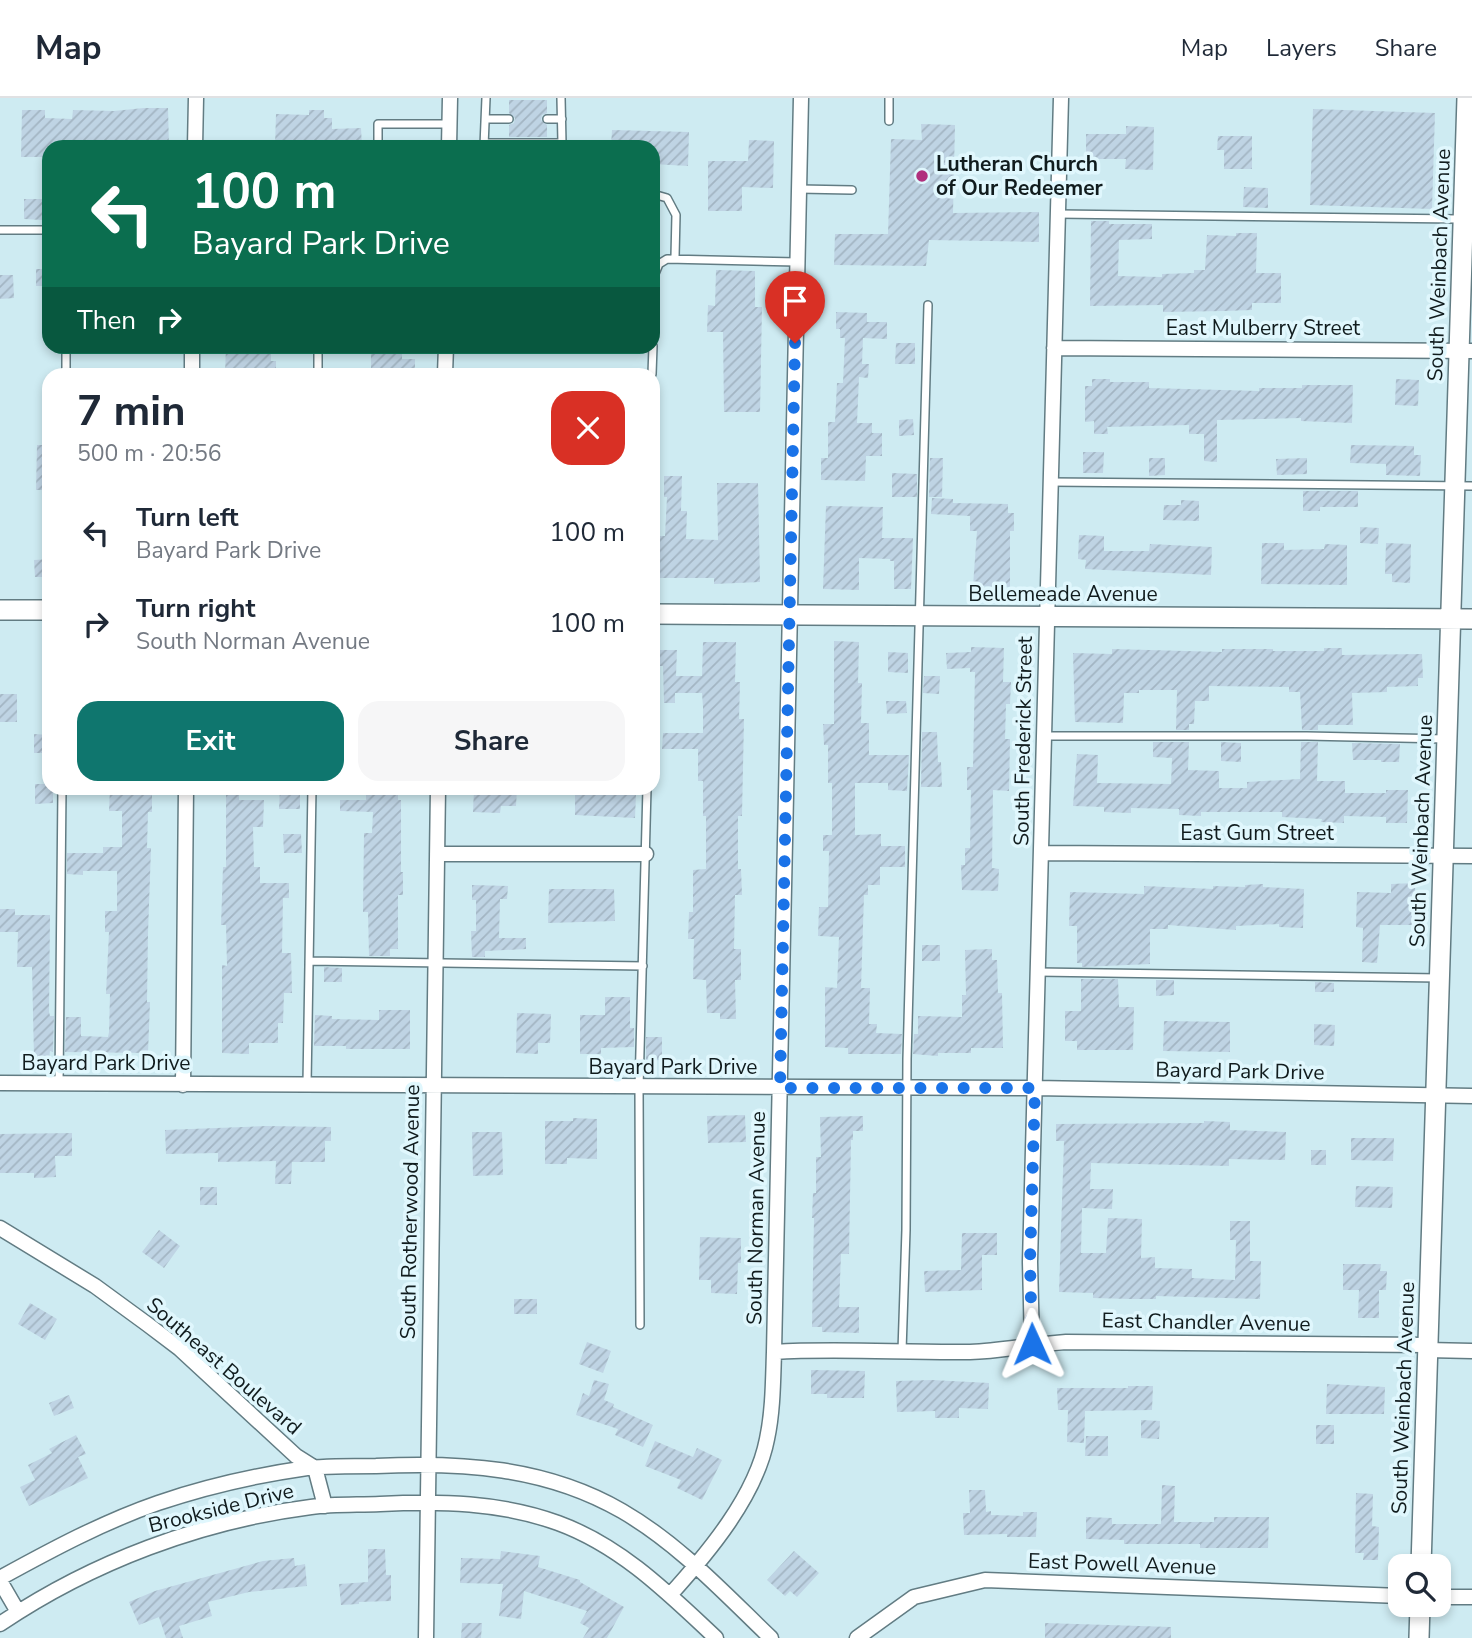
<!DOCTYPE html>
<html lang="en">
<head>
<meta charset="utf-8">
<style>
  :root { --surface:#fff; --page:#f6f6f7; --text:#1f2937; --muted:#747a83; --line:#e0e1e3; --accent:#0f766e }
  body { margin:0; font-family:"Nunito Sans",sans-serif; background:var(--page); color:var(--text); height:100vh; display:flex; flex-direction:column; font-size:26px; white-space:nowrap }
  * { box-sizing:border-box; margin:0 }
  p { font-size:23px; color:var(--muted) }
  .icon { flex:none; width:38px; height:38px; fill:none; stroke:currentColor; stroke-width:2; stroke-linecap:round; stroke-linejoin:round }
  .map { position:relative; flex:1; overflow:hidden }
  .panel { position:absolute; left:42px; top:270px; width:618px; height:427px; display:flex; flex-direction:column; background:var(--surface); border-radius:21px; box-shadow:0 4px 10px #0003 }
  .panel>* { flex:none }
  .banner { position:absolute; left:42px; top:42px; width:618px; height:214px; border-radius:21px; box-shadow:0 4px 10px #0003; background:#0b6e4f; color:#fff; overflow:hidden }
  .fabs { position:absolute; left:1388px; top:1456px; display:grid; gap:14px }
  .fabs a { display:grid; place-items:center; width:63px; height:63px; border-radius:14px; background:var(--surface); box-shadow:0 4px 10px #0003; font-size:35px }
  .pin { position:absolute; display:grid; place-items:center; width:60px; height:60px; color:#fff; margin:-72px -30px; border-radius:50% 50% 50% 0; rotate:-45deg; box-shadow:0 0 7px #0007 }
  .pin .icon { rotate:45deg }
  .me { position:absolute; width:77px; margin:-38px; rotate:359deg; stroke-linejoin:round; filter:drop-shadow(0 0 5px #0008) }
  .turn { display:flex; align-items:center; gap:24px; height:147px; padding:0 35px; font-size:32px }
  .turn .icon { width:91px; height:91px; stroke-width:2.5 }
  .turn b { display:block; font-size:49px; line-height:60px }
  .then { display:flex; align-items:center; height:66px; padding:0 35px; background:#0003; gap:14px; font-size:26px }
  .round { display:grid; place-items:center; flex:none; width:74px; height:74px; border-radius:21px; background:var(--page) }
  .summary { display:flex; align-items:center; justify-content:space-between; height:119px; padding:0 35px }
  h1 { font-size:42px; font-weight:700; line-height:52px }
  .cta { display:flex; gap:14px; margin-top:auto; padding:14px 35px }
  .cta a { flex:1; height:80px; border-radius:21px; background:var(--accent); color:#fff; font-size:28px; font-weight:700; line-height:80px; text-align:center }
  .cta a+a { background:var(--page); color:var(--text) }
  ul { padding:0; list-style:none }
  li { display:flex; align-items:center; gap:21px; height:91px; padding:0 35px }
  li div { flex:1 }
  li b { display:block; font-size:26px }
  li em { font-style:normal }
  header { display:flex; align-items:center; gap:42px; box-sizing:border-box; height:98px; padding:0 35px; background:var(--surface); border-bottom:2px solid var(--line) }
  header strong { font-size:33px }
  nav { display:flex; gap:38px; margin-inline-start:auto; font-size:24px }
  .map>svg:first-child { display:block }
  .building { fill:url(#building-hatch) }
  .lines { fill:none; stroke-linecap:round; stroke-linejoin:round }
  .lane-casing { stroke:#627c83; stroke-width:10 }
  .street-casing { stroke:#627c83; stroke-width:17 }
  .secondary-casing { stroke:#627c83; stroke-width:22 }
  .lane { stroke:#fff; stroke-width:7 }
  .street { stroke:#fff; stroke-width:14 }
  .secondary { stroke:#fff; stroke-width:19 }
  .route { stroke:#1a73e8; stroke-width:12; stroke-dasharray:0 21.6 }
  .poi-dot { fill:#b0307d; stroke:#e0f7fd; stroke-width:2.5 }
  .labels { text-anchor:middle; stroke-width:7; stroke-linejoin:round; paint-order:stroke }
  .poi-label { font-size:21px; font-weight:bold; fill:#111c1e; stroke:#e0f7fd; text-anchor:start }
  .street-label { font-size:21px; fill:#111c1e; stroke:#e0f7fd }
</style>
</head>
<body>
<header>
<strong>Map</strong>
<nav><a>Map</a><a>Layers</a><a>Share</a></nav>
</header>
<div class="map">
<svg width="1472" height="1540" viewBox="0 0 1472 1540">
  <defs>
    <pattern id="building-hatch" width="6" height="6" patternUnits="userSpaceOnUse" patternTransform="scale(1.75)"><rect width="6" height="6" fill="#bfd4e4"/><path d="M-1 1l2-2M0 6l6-6M5 7l2-2" fill="none" stroke="#a3b5c3"/></pattern>
  </defs>
  <rect width="100%" height="100%" fill="#ceebf2"/>
  <path class="building" d="M509,2H547V15L542,17L541,22L547,27V39H509V27L514,25L515,20L509,15Z
    M144,10H168L169,49H49V59H21L22,12H45V20L72,21L73,12L114,13Z
    M1313,11L1435,15L1432,111L1310,107Z
    M309,12H324V20H332V31L361,30L362,49H275L276,16L309,17Z
    M921,26L955,27L953,115L1039,114V144L929,142L926,168L834,167L835,136H888L891,41L922,42Z
    M1126,28L1154,29L1153,72L1125,71L1126,61H1086V36H1126Z
    M612,32L689,34L688,68L653,66V49H611Z
    M1218,38H1252V71H1224V52H1217Z
    M749,42L774,43L773,90L742,89V113H708V63H748Z
    M1244,89L1268,90V110L1243,109Z
    M24,101H43L42,122L24,121Z
    M1091,123H1109V126H1152V141L1119,142L1118,178L1162,179V176L1194,175V172H1205L1207,137L1236,138V135H1257L1256,175H1281V205H1252V212L1224,213L1163,214V207L1090,208Z
    M36,171H49V188H36Z
    M716,172L755,173V209H762L760,314H724L723,234H707L708,207L715,208Z
    M0,177H13L14,200L0,201Z
    M836,214L867,215V224H887V241L863,240L862,266H869L868,280L859,279L857,325H872V335H882V358H866L865,383L821,382V360H828V324H835L837,285H843L845,240H840V231H836Z
    M896,245H915V266H895Z
    M226,248H271V263H276V276H225Z
    M371,248H402V261H415V276H371Z
    M1092,281H1110V284H1149V290L1259,293V290H1302V287H1353L1352,325L1301,323V320L1217,322V364L1204,363V336H1189V327L1107,329L1108,336H1094V323L1085,324V288H1092Z
    M1396,281L1419,282L1418,308L1395,307Z
    M913,321L914,337L899,338V322Z
    M37,347H49V392H36Z
    M1351,347L1414,348V357H1421L1420,378L1386,377V366L1350,365Z
    M1083,354H1104L1103,375H1083Z
    M930,360H943L942,399H929Z
    M1149,360H1165V377L1149,378Z
    M1307,360V376L1277,377L1276,361Z
    M892,375L917,376V399H892Z
    M664,378H682L681,413H687L686,441L718,442L717,385H758L760,484L714,486V480H657L658,438H665L667,399H664Z
    M1303,393H1358V409H1320V413H1303Z
    M932,400L953,401V405L1008,406V415H1014V433H1010V489L973,488L977,433H970V418L931,416Z
    M1181,402L1199,403V423L1163,422L1164,407H1181Z
    M826,408L883,409L882,440H913L911,491H894V463H890V461L859,460V492L823,491Z
    M1360,429L1379,430L1378,446L1360,445Z
    M1079,437L1104,438V453H1149L1150,446L1212,449L1211,477L1085,471L1086,462L1078,461Z
    M1262,445H1284V452L1324,451L1325,446L1347,447V487L1261,486Z
    M1386,445L1411,446L1410,485L1392,484V476H1385Z
    M49,461V479H35L34,462Z
    M834,543L859,544L858,585H862L861,625H869V657H909L907,693L888,692V685H855V737L881,736V748H905V769H880V787H868V797H864L861,890H870L869,926H877L876,935L902,936L901,956H848V950L825,949V889L837,890L839,839L818,838L819,809H828L829,753H823V737H832V685H828V647H824L823,626H834Z
    M703,544H736L735,584H740L739,621H744L742,718H738V771H741L742,797H735L734,851H741V882H735L736,921H720V915H707L706,882L693,881L694,841H688L689,814H693V772L706,771V718H703V683H698V651H662L663,635H703V609L702,595H675V605H664L663,568H658L659,552H677L676,578H702Z
    M971,549L1004,550L1003,584H1011L1010,606H1006L1005,641H1010L1009,693L993,692L992,770L999,771L998,793L962,792L961,767H965V750H970L971,692H967V669H973L975,574H970V570L947,571L946,555L971,554Z
    M1324,550H1342V557L1422,556L1423,580H1418V588L1387,589V594L1352,595L1353,627H1318V632H1302L1300,594H1289V589L1209,588V603H1195L1194,626H1189V632H1176L1177,592H1139V595H1124L1123,625L1075,624L1073,555L1112,556V551L1222,554V551H1273V553H1324Z
    M888,554L908,555V575L888,574Z
    M924,578H940L939,596L923,595Z
    M0,596H17V624H0Z
    M886,603H906L907,615L887,616Z
    M922,634H937L938,664H941L942,689H921Z
    M34,636L49,637V655H34Z
    M1153,644H1189L1188,672L1219,673V690H1247V684L1300,681L1301,644H1318L1317,683H1345V695H1386V692H1408L1407,725H1386V719L1344,718V725L1321,724L1322,721L1282,719V714H1201V718L1179,717V711L1131,710V715L1104,714V709L1073,708L1077,656L1098,657L1097,685L1171,686L1172,660L1153,659Z
    M1221,644L1241,645V664L1221,663Z
    M1352,645L1400,646L1399,664H1381V662H1353Z
    M35,686H49V690H53V705L35,706Z
    M110,690L152,691V714H148L147,750H151L148,835L147,904H150L148,955L65,954L66,919H81V938L108,939L109,934L110,896H106L109,834H105V813H117V773H83V777L67,776V755H103V749H122V713H109Z
    M280,690H300V711H279Z
    M366,690H398V702H401V774H403V797H398V851H390V858H369L368,814H363L364,735H372L373,714L340,713V702H366Z
    M500,690H517L516,708H501L500,715L473,714L474,691L500,692Z
    M575,690H600V695L636,696L635,720L575,717Z
    M226,697H239V702H264L263,729H253L254,769H260V785H289V800H283L282,855H291L292,895H284L283,925H278V945H249V956L222,955V867L227,868L226,827H221L223,769H226Z
    M283,736H301L302,755H284Z
    M1415,785L1416,827H1380L1377,865L1362,864L1363,830L1356,829L1357,794L1391,795V786Z
    M1263,786V789L1304,791L1303,830L1279,829V826L1236,828V832L1168,827V831H1150V866L1082,869V865H1077V828H1069L1070,794L1144,796V788L1213,791V788L1245,789V787Z
    M472,787L508,788L507,801H500L499,840H526V851L485,853V859H472L471,833H476V802H472Z
    M549,791H614L615,823L548,825Z
    M0,811H15V817H50L49,914L50,918H54L53,954L50,953L49,960H34L32,869H17L18,834H0Z
    M922,847H940V863H922Z
    M992,851V862H997L998,895H1002L1003,950H971V955H938V958L913,956L914,936H918V918L962,919V897H966L965,852Z
    M324,869L342,870V884H324Z
    M1081,881H1118L1119,909H1134L1133,952H1077V943H1065V913H1081Z
    M1156,882H1174V897L1156,898Z
    M1315,884L1334,885V894H1315Z
    M605,899H630V930H634V949L601,950V956H580V917H605Z
    M379,912H410V951H346V948H314L315,917L332,918V921L379,922Z
    M517,915L551,916L550,945H538V956L516,955Z
    M1164,923L1230,924V954L1163,953Z
    M1314,926L1335,927L1334,948L1314,947Z
    M646,939H662V962L646,963Z
    M745,1017L746,1044L708,1045L707,1018Z
    M863,1018V1033H853V1042H851L849,1156H841L839,1209H859V1235L822,1234V1229H812L814,1120H812L813,1095H816V1059H821L820,1019Z
    M573,1020L597,1021V1061L567,1060V1066H545V1023H573Z
    M1204,1023L1230,1024V1032L1286,1034L1285,1062L1229,1061V1068L1091,1065L1090,1091H1113L1112,1111L1082,1110L1081,1155H1106L1108,1120L1142,1121L1141,1160L1155,1159V1170L1192,1171V1180L1235,1182L1236,1142H1230V1123H1250V1163H1261L1260,1201L1156,1198V1201H1131L1093,1200V1195L1059,1194L1064,1043H1056V1026L1204,1025Z
    M266,1028L331,1029V1043H325V1064H292L291,1086H275L276,1063L218,1064V1055L166,1056L165,1032Z
    M472,1034H502L503,1077L473,1078Z
    M72,1035V1058H55L56,1079L34,1080V1075H0V1036Z
    M1351,1040H1394L1393,1063L1351,1062Z
    M1311,1052H1326V1067H1311Z
    M1356,1088L1393,1089L1392,1110L1355,1109Z
    M200,1089H217V1107H200Z
    M159,1132L180,1148L164,1170L142,1154Z
    M962,1135H997V1157H982V1192L925,1194L924,1173L961,1172Z
    M700,1139L741,1140V1165H738L737,1196L711,1195V1182H699Z
    M1343,1166H1381L1380,1173H1387L1386,1192H1379V1220H1358L1359,1192H1343Z
    M514,1201H537V1216H514Z
    M30,1205L57,1221L45,1242L18,1226Z
    M587,1244L611,1253L603,1275L579,1266Z
    M811,1272L865,1273L864,1300H827V1296H811Z
    M594,1282L609,1286L604,1302L614,1306L613,1309L653,1327L643,1349L615,1337L618,1331L576,1317L583,1295L589,1298Z
    M932,1282L989,1285L988,1311L959,1310V1320H935V1313L897,1314L896,1283Z
    M1327,1286L1385,1289L1384,1316H1326Z
    M1128,1288H1153L1152,1312L1085,1313L1084,1345L1067,1344L1068,1312H1058L1057,1290H1128Z
    M69,1297L74,1310L54,1318L49,1305Z
    M1141,1322L1160,1323L1159,1341L1141,1340Z
    M1316,1327H1334V1346H1316Z
    M76,1337L86,1356L78,1359L88,1380L29,1408L20,1389L35,1382L28,1367L52,1355L49,1351Z
    M1086,1338H1108V1358H1085Z
    M655,1343L693,1359L697,1350L722,1362L702,1402L677,1390L681,1382L645,1368Z
    M1162,1387L1175,1388L1174,1424H1214V1419H1269L1268,1450H1200V1446H1124V1442L1086,1441V1419L1112,1420V1426H1161Z
    M969,1392H985L986,1414L991,1413V1417L1023,1418V1414H1037L1036,1439H1007V1436L964,1437L963,1415H970Z
    M1356,1395L1373,1396L1372,1428L1379,1429L1378,1462H1363L1364,1455H1355Z
    M368,1451H385L386,1477H391V1503L359,1504V1506L341,1507L339,1486L368,1484Z
    M501,1453L540,1458L538,1469L580,1482V1484L624,1509L607,1540H583L589,1530L580,1525L587,1513L524,1493L521,1521L499,1518L503,1486L460,1485L461,1460L500,1461Z
    M794,1453L819,1475L797,1499L790,1493L785,1498L767,1482Z
    M294,1460L295,1468L305,1466L307,1488L249,1494L208,1504L212,1518L179,1528L183,1540H166L159,1519L139,1527L129,1504L155,1493L263,1463Z
    M462,1525H482L481,1540H461Z
    M1045,1525L1171,1529V1540H1045Z"/>
  <g class="lines">
    <defs>
      <path id="lane" d="M889,0V23
        M486,21H509
        M547,21H562
        M485,45H562L561,0
        M484,48L486,0
        M378,49V26H449
        M799,91L852,92
        M653,96L667,100L676,117L675,159
        M1058,116L1457,121L1463,118
        M0,132H49
        M653,239L654,178L659,166L667,161L797,164
        M66,276V248
        M318,276V248
        M652,276L653,248
        M1051,384L1472,388
        M1044,638H1307L1446,641
        M309,863L643,868
        M1038,874L1439,880
        M59,985L62,690
        M307,986L312,690
        M640,1227L639,990L647,690
        M902,1253L906,1132L907,961L928,207"/>
      <path id="street" d="M195,49L196,0
        M449,49L450,0
        M1054,250L1472,253
        M192,276V248
        M445,276L446,248
        M1041,755L1472,758
        M437,756H646
        M0,985L1035,990L1472,998
        M183,987L186,690
        M0,1130L95,1188L147,1226L180,1251L296,1358L315,1370L325,1408
        M1032,1246L1030,1164L1061,0
        M1427,1252L1472,1253
        M774,1254C840,1250 904,1255 970,1254C1003,1253 1034,1246 1066,1244L1428,1247
        M0,1480C51,1452 103,1424 158,1405C205,1389 258,1377 307,1370C330,1368 353,1368 376,1368C462,1364 546,1369 622,1413C679,1446 724,1495 771,1540
        M0,1483L18,1514
        M670,1497C708,1455 756,1398 767,1341C773,1313 773,1283 774,1254L801,0
        M1438,1499H1472
        M0,1526C92,1464 201,1423 311,1409C333,1406 357,1407 380,1406C440,1403 500,1404 558,1425C621,1448 668,1495 716,1540
        M426,1540L438,690
        M857,1540L914,1499L985,1482L1400,1498"/>
      <path id="secondary" d="M0,512H49
        M653,516L1472,521
        M1421,1468L1467,0
        M1419,1540L1420,1507"/>
    </defs>
    <use href="#lane" class="lane-casing"/>
    <use href="#street" class="street-casing"/>
    <use href="#secondary" class="secondary-casing"/>
    <use href="#lane" class="lane"/>
    <use href="#street" class="street"/>
    <use href="#secondary" class="secondary"/>
  </g>
  <g class="lines">
    <path class="route" d="M795,245L780,990H1035L1030,1164L1032,1246"/>
  </g>
  <circle class="poi-dot" cx="922" cy="78" r="7"/>
  <g class="labels">
    <g class="poi-label">
      <text x="936" y="73">Lutheran Church<tspan x="936" dy="24">of Our Redeemer</tspan></text>
    </g>
    <g class="street-label">
      <text transform="translate(1439 167) rotate(-88)" y="7">South Weinbach Avenue</text>
      <text x="1263" y="237">East Mulberry Street</text>
      <text x="1063" y="503">Bellemeade Avenue</text>
      <text transform="translate(1023 643) rotate(-89)" y="7">South Frederick Street</text>
      <text transform="translate(1421 733) rotate(-88)" y="7">South Weinbach Avenue</text>
      <text x="1257" y="742">East Gum Street</text>
      <text x="106" y="972">Bayard Park Drive</text>
      <text x="673" y="976">Bayard Park Drive</text>
      <text transform="translate(1240 973) rotate(1)" y="7">Bayard Park Drive</text>
      <text transform="translate(410 1114) rotate(-89)" y="7">South Rotherwood Avenue</text>
      <text transform="translate(756 1120) rotate(-89)" y="7">South Norman Avenue</text>
      <text transform="translate(1206 1224) rotate(1)" y="7">East Chandler Avenue</text>
      <text transform="translate(224 1268) rotate(41)" y="7">Southeast Boulevard</text>
      <text transform="translate(1403 1300) rotate(-88)" y="7">South Weinbach Avenue</text>
      <text transform="translate(221 1410) rotate(-14)" y="7">Brookside Drive</text>
      <text transform="translate(1122 1466) rotate(2)" y="7">East Powell Avenue</text>
    </g>
  </g>
</svg>
<div class="fabs">
<a><svg class="icon" aria-label="search" viewBox="0 0 24 24"><circle cx="10" cy="10" r="6"/><path d="M15 15l6 6"/></svg></a>
</div>
<div class="pin" style="left:795px;top:245px;background:#d93025"><svg class="icon" aria-label="arrive" viewBox="0 0 24 24"><path d="M6 21V4h12l-3 4 3 4H6"/></svg></div>
<svg class="me" style="left:1032px;top:1246px" viewBox="-20 -20 40 40"><path d="M0-17L14 15 0 8-14 15z" fill="#1a73e8" stroke="#fff" stroke-width="4"/></svg>
<div class="banner">
<div class="turn"><svg class="icon" aria-label="left" viewBox="0 0 24 24"><path d="M17 20v-9H6M10 6l-5 5 5 5"/></svg><div><b>100 m</b>Bayard Park Drive</div></div>
<div class="then">Then<svg class="icon" aria-label="right" viewBox="0 0 24 24"><path d="M7 20v-9h11M14 6l5 5-5 5"/></svg></div>
</div>
<section class="panel">
<div class="summary"><div><h1>7 min</h1><p>500 m · 20:56</p></div><a class="round" style="background:#d93025;color:#fff"><svg class="icon" aria-label="close" viewBox="0 0 24 24"><path d="M6 6l12 12M18 6L6 18"/></svg></a></div>
<ul>
<li><svg class="icon" aria-label="left" viewBox="0 0 24 24"><path d="M17 20v-9H6M10 6l-5 5 5 5"/></svg><div><b>Turn left</b><p>Bayard Park Drive</p></div><em>100 m</em></li>
<li><svg class="icon" aria-label="right" viewBox="0 0 24 24"><path d="M7 20v-9h11M14 6l5 5-5 5"/></svg><div><b>Turn right</b><p>South Norman Avenue</p></div><em>100 m</em></li>
</ul>
<div class="cta"><a>Exit</a><a>Share</a></div>
</section>
</div>
</body>
</html>
